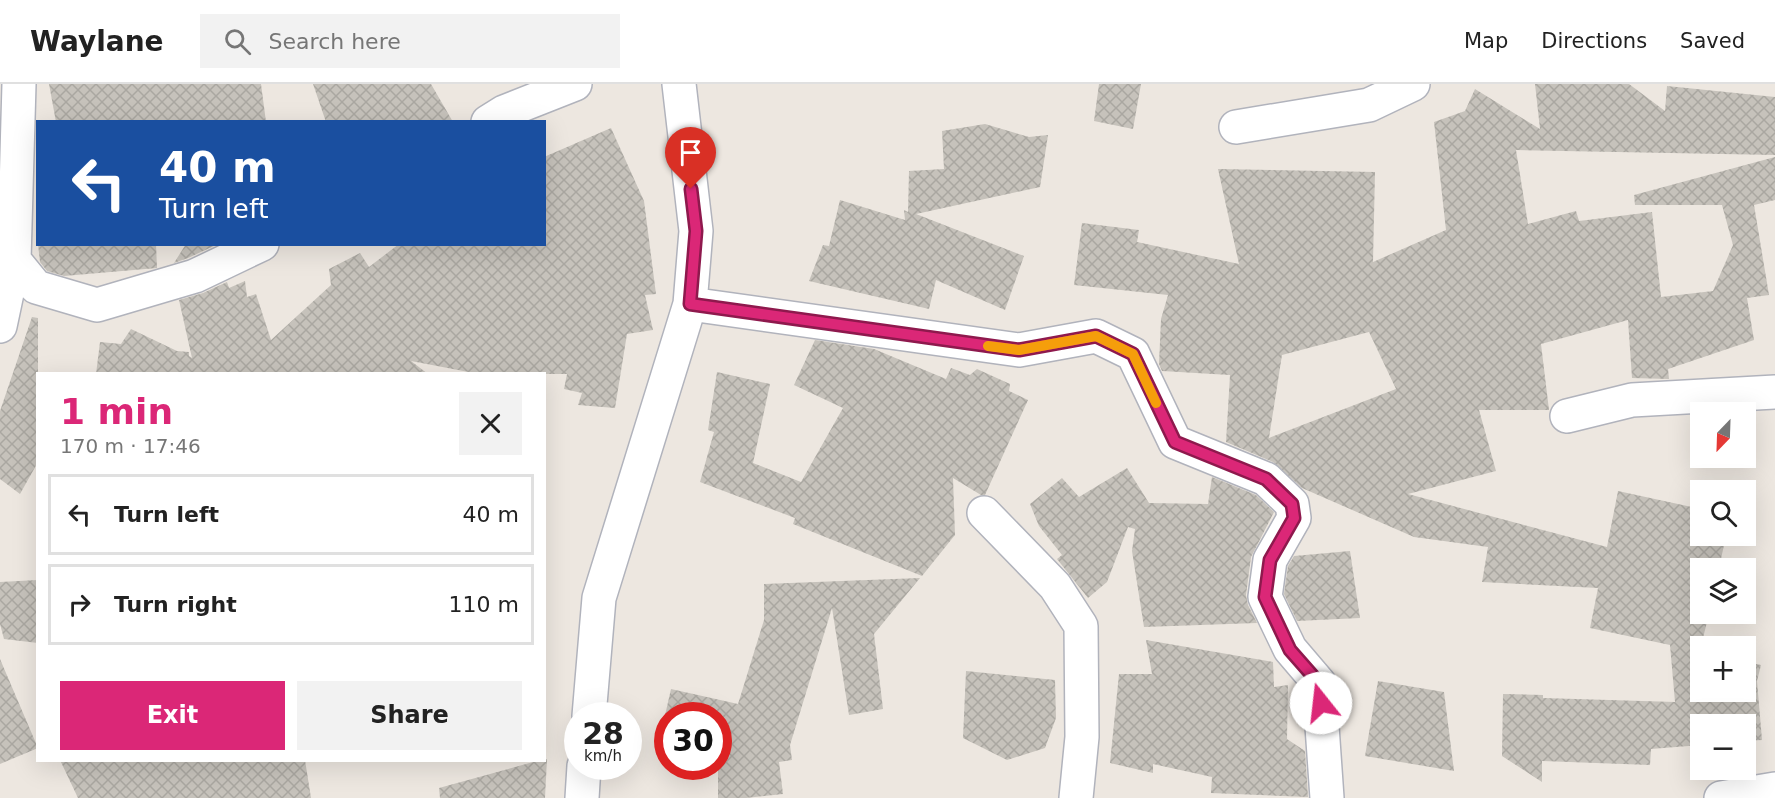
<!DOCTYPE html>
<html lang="en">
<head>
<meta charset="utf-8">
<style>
  :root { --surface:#fff; --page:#f2f2f2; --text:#222; --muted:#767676; --line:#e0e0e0; --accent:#db2777 }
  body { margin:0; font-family:"DejaVu Sans",sans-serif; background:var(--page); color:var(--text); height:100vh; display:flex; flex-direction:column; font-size:22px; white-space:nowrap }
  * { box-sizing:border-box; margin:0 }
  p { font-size:20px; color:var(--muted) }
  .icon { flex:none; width:33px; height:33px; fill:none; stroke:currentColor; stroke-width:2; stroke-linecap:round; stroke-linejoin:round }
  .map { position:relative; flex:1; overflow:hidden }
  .details { position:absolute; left:36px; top:288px; width:510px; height:390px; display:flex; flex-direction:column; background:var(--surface); border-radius:0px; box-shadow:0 6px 24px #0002 }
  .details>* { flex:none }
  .hud { position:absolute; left:36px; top:36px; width:510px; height:126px; border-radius:0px; box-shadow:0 6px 24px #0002; background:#1a4fa0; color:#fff; overflow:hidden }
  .needle { width:39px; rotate:203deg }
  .fabs { position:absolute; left:1690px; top:318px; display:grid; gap:12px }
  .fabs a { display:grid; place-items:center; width:66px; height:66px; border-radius:0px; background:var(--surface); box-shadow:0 6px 24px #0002; font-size:30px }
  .speed { position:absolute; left:564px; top:618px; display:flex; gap:12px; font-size:30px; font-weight:700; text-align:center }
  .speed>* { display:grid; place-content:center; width:78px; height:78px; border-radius:50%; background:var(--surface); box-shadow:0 6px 24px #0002; line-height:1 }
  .speed small { font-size:15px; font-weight:400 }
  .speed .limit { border:9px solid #d22; background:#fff; color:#111 }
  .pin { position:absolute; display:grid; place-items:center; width:51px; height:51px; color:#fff; margin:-62px -26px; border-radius:50% 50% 50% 0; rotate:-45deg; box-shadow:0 0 6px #0007 }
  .pin .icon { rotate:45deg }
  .me { position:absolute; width:66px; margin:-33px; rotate:344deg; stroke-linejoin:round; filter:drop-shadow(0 0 4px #0008) }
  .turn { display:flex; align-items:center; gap:21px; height:126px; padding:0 24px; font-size:27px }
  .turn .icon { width:78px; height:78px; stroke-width:2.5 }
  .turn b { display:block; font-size:42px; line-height:51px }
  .round { display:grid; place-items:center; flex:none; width:63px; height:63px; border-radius:0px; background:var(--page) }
  .head { display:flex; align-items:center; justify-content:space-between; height:102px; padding:0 24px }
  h1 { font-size:36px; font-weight:600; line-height:45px; color:var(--accent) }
  .action { display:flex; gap:12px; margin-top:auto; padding:12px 24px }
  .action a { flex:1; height:69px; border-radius:0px; background:var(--accent); color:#fff; font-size:24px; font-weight:600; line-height:69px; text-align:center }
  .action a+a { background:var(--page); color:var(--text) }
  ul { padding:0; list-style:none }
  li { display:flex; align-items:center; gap:18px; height:81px; margin:0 12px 9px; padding:0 12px; border:3px solid var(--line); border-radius:0px }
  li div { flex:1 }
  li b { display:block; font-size:22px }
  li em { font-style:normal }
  header { display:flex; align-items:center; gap:36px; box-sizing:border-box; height:84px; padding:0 30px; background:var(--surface); border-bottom:2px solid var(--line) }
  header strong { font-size:28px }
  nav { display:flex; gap:33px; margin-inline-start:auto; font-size:21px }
  .search { width:420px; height:54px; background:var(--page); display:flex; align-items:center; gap:15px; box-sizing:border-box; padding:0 21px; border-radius:0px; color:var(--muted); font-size:22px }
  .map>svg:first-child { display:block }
  .building { fill:url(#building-cross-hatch); fill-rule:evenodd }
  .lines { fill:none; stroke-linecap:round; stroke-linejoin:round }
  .minor-casing { stroke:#b1b3bc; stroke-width:36 }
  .minor { stroke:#fff; stroke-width:33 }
  .route-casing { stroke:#8e194d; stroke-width:15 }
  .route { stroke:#db2777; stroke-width:10 }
  .slow { stroke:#f59e0b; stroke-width:10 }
</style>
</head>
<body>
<header>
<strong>Waylane</strong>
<div class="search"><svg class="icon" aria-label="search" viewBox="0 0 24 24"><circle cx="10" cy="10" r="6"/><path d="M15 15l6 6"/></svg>Search here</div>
<nav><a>Map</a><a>Directions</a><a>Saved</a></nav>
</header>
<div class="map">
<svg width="1775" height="714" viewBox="0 0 1775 714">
  <defs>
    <pattern id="building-cross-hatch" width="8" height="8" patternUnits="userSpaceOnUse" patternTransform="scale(1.5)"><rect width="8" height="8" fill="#c6c2bb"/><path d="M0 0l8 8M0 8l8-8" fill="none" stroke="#aaa7a1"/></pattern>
  </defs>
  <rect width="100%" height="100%" fill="#ede7e0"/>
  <path class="building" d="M49,0H261L266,38H56Z
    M313,0H431L453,38H326Z
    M1099,0H1141L1133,45L1094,37Z
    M1535,0H1629L1665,27L1667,2L1775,13V71L1516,66L1528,140L1576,127L1579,137L1652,128L1661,213L1713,207L1733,161L1722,121H1635L1634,111L1775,73V116L1754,121L1769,211L1747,214L1754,256L1668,285L1669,295L1632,294L1628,236L1541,260L1549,326H1479L1496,387L1408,410L1607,463L1618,407L1701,425V452H1726L1719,484H1701V530H1709L1701,562V608H1746V578L1761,581L1757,597L1762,656L1746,657V640H1701V661L1651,665L1650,681L1542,677V698L1502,672L1503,610L1543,611V614L1675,618L1670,561L1590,544L1598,504L1482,498L1488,463L1414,453L1302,404L1273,378L1226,358L1230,291L1162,287L1159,280L1161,235L1168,211L1074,201L1082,139L1139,146L1137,158L1239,180L1218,85L1375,88L1373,178L1446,146L1434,38L1465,27L1475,5L1540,45ZM1369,248L1396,305L1269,354L1282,271Z
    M985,40L1029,53L1048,51L1040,103L916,130L1024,172L1005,226L936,196L929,225L809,197L823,161L829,162L840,116L905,136L904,126L908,128L909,87L944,85L942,47Z
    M611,44L644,117L656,210L645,211L653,246L627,250L615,324L578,321L582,309L564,305L567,290H479L411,277L428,290H96L100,258L121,260L131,245L177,267L189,268V272L192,274L179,216L203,209L227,198L229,204L245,197L247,213L256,210L271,256L331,201L329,185L360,169L369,183L399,160H544V73Z
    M38,160H156L157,184L64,192L47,187L40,178Z
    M186,160H216V161L188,174L174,179Z
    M32,233L38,234V378L20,410L0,395V327Z
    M815,256L874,265L946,295L951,284L970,291L977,285L1010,300L1009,307L1028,316L985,411H981L953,394L955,451L922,492L793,440L795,434L700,398L714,348L708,346L717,288L770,300L753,379L801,398L843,324L794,301Z
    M1127,384L1149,419L1208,420L1212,393L1256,411L1274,428L1251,473L1246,511L1248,521L1257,539L1144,543L1132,467L1135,445L1128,443L1107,498L1088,514L1057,475L1062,471L1039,442L1030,420L1062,394L1079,413Z
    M1350,467L1360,534L1297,537L1284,510L1288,482L1294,472Z
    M920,494L874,550L883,625L849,631L832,524L790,661L792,676L779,678L783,710L746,714H718V632H668V673L656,671L671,605L738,620L764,536V500Z
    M38,496V559L4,555L0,540V498Z
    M1146,556L1273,578L1274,603L1288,601L1287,655L1305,667L1308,713L1211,709L1212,693L1153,680V689L1110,679L1119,590H1152Z
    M0,575L38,664L0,680Z
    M966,587L1055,596L1056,634L1045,664L1007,676L963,654Z
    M1378,597L1444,608L1454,687L1365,672Z
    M544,675H547L545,714H440L439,704Z
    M60,676H305L311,714H78Z"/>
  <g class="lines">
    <defs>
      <path id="minor" d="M488,38L504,28L575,0
        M1236,43L1369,21L1413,0
        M0,179L14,176L36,203L97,221L195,192L262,160
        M690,220L1019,266L1096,252L1133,270L1175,358L1266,395L1292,420L1294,434L1270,476L1265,513L1290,565L1319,599L1327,714
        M0,242L14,176L19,0
        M1567,332L1632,316L1775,308
        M984,429L1055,502L1081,542L1082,653L1076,714
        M589,632L599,514L690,220L696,147L679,0
        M582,714L584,682
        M1721,714L1775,705"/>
    </defs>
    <use href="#minor" class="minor-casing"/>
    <use href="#minor" class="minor"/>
  </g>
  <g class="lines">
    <defs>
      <path id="route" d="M691,105L696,147L690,220L1019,266L1096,252L1133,270L1175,358L1266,395L1292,420L1294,434L1270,476L1265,513L1290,566L1319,599L1321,619"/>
    </defs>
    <use href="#route" class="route-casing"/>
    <use href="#route" class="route"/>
    <path class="slow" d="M988,262L1019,266L1096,252L1133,270L1156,319"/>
  </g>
</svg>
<div class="fabs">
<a><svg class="needle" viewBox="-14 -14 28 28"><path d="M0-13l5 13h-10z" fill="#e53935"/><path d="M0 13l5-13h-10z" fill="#767676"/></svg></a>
<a><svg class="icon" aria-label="search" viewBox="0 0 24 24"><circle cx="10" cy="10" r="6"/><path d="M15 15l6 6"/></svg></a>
<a><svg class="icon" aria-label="layers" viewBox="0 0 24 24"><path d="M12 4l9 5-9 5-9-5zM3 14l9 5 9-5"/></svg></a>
<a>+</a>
<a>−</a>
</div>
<div class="speed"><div>28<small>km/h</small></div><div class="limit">30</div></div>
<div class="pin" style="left:691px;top:105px;background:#d93025"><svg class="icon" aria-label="arrive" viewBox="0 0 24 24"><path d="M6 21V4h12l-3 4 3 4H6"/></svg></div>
<svg class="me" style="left:1321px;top:619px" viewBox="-20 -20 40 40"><circle r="19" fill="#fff"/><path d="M0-13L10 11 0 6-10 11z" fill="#db2777"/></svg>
<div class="hud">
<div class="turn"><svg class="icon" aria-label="left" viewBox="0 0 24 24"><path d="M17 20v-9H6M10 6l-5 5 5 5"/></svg><div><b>40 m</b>Turn left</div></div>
</div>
<section class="details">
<div class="head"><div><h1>1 min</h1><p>170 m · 17:46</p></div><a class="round"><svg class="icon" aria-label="close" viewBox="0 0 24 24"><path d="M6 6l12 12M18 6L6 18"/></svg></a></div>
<ul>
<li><svg class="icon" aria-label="left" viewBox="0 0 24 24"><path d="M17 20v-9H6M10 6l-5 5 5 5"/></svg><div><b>Turn left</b></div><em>40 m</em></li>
<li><svg class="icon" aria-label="right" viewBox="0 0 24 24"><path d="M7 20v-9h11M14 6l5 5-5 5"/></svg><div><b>Turn right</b></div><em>110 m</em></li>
</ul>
<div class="action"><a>Exit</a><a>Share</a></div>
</section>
</div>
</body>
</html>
